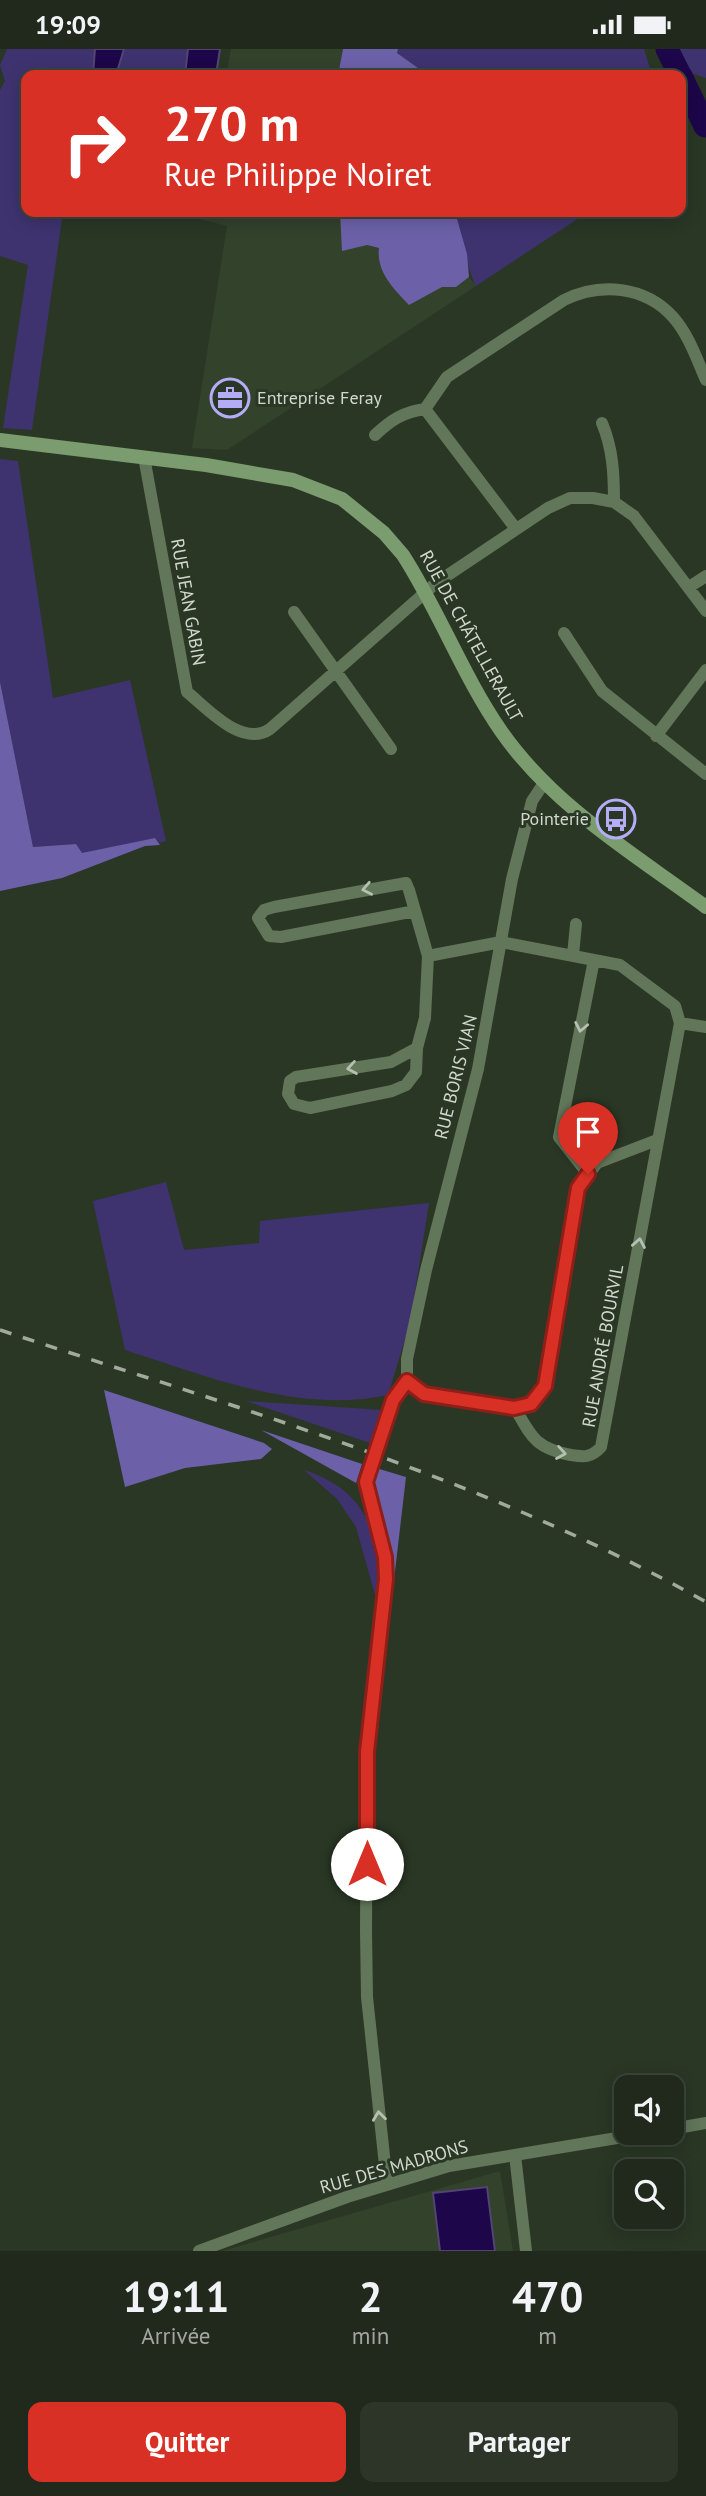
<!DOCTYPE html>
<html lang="fr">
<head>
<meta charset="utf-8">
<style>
  :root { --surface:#20291c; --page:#2d3529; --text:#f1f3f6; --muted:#a2a6a3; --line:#3d453b; --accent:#d93025 }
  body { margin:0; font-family:"PT Sans",sans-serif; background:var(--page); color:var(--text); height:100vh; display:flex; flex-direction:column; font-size:26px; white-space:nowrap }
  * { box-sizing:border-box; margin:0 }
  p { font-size:23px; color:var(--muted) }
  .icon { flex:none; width:38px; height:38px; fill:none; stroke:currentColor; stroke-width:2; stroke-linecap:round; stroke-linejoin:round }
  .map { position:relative; height:2202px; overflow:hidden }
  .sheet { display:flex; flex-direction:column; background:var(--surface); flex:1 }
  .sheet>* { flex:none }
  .hud { position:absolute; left:21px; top:21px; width:665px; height:147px; border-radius:14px; box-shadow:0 4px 18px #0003,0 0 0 2px var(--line); background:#d93025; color:#fff; overflow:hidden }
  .buttons { position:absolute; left:614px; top:2026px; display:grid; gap:14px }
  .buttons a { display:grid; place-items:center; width:70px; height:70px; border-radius:14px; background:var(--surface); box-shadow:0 4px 18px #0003,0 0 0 2px var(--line); font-size:35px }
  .pin { position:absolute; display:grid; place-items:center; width:60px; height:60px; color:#fff; margin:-72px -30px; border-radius:50% 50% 50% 0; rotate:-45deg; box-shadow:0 0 7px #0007 }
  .pin .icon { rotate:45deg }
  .me { position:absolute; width:77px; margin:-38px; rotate:0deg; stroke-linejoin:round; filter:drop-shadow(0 0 5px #0008) }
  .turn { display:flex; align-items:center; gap:24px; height:147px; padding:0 28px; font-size:32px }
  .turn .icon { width:91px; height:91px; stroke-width:2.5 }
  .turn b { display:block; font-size:49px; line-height:60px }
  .eta { display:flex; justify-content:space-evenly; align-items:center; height:119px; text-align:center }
  .eta b { font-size:42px; font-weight:700; line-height:49px }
  .action { display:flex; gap:14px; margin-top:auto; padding:14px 28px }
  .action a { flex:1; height:80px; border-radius:14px; background:var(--accent); color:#fff; font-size:28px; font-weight:700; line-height:80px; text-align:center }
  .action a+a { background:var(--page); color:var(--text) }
  .status { display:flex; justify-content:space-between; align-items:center; height:49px; padding:0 35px; background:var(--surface); direction:ltr }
  .status svg { height:19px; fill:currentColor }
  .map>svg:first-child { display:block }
  .built { fill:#32422b }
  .green { fill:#3e336f }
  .forest { fill:#6c61a9 }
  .water { fill:#1d0649; stroke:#534571; stroke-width:2 }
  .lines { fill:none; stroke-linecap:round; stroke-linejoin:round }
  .river { stroke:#1d0649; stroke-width:23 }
  .street { stroke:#627659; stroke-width:12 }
  .secondary { stroke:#7b9c6e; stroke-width:14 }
  .rail { stroke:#a1aa9d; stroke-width:3.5; stroke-dasharray:12 12; stroke-linecap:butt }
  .street-bridge { stroke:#627659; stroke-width:12 }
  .oneway { stroke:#b5c0b1 }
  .route-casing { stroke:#8d1f18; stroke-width:18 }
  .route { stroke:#d93025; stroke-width:12 }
  .labels { text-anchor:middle; stroke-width:6; stroke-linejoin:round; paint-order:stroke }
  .poi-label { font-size:18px; fill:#d1d9ce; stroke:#2a3725; text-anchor:start }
  .street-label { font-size:18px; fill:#d1d9ce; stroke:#2a3725 }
</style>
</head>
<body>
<div class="status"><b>19:09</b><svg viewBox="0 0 49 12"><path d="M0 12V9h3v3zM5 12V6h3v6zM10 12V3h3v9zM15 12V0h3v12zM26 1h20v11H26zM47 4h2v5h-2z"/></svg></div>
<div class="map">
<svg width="706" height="2202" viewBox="0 0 706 2202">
  <rect width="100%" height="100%" fill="#2a3725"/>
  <path class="built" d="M231,0H343L338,26H226Z
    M201,163H340V168L367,196L379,199L442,238H456L469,228L476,237L227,401L192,399L227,177L200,170Z
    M500,2122L513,2202H222Z"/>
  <path class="green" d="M95,0L93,26H26V163H63L32,381L3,379L28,216L0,207V41L5,32L0,16L7,0Z
    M124,0H188L185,26H116Z
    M398,0H644L651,23L647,26H421L418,19L397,4Z
    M664,0H706V29L662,14Z
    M455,163H588L476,237C471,230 455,173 455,163Z
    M0,410L18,412L53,649L130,631L166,792L159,794L155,789L82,805L76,795L33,798L0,633Z
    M166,1133L184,1201L259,1194L260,1172L429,1154L410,1274L388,1346C298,1365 210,1328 125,1301L93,1152Z
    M246,1352L382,1361L373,1395Z
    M304,1421C371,1443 380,1488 377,1553L356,1478L337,1450Z"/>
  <path class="forest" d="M343,0H398L397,4L418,19L421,26H338Z
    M340,163H455L467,205L469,228L456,238H442L409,256C394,240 376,223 379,199L367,196L342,202Z
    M0,633L33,798L76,795L82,804L155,789L160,796L145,797L62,829L0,842Z
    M104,1341L264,1394L272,1400L261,1410L185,1419L125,1438Z
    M261,1381L362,1415L356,1434Z
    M376,1419L406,1428L394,1531L384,1479L372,1448L371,1434Z"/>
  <path class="water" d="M95,0H124L116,26H93Z
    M188,0H220L216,26H185Z
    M487,2138L495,2202H440L433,2144Z"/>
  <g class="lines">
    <path class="river" d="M667,0L680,26
      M681,27L705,77"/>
    <path class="street" d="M425,360L447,328L564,251C600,233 645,237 673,268C689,286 697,311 706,331
      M425,360L516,480
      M602,374C613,400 614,426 614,453
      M375,386C391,371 403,363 425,360
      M144,408L187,643C208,660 242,699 270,680L436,534L548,459L570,449H593L614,453L634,467L706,562
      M689,538L706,527
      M294,563L391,700
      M564,584L602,642L706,725
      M656,687L706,621
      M415,862L281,888L269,887L258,869L264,861L274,858L406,834L409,841L428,907L425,969L417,999L416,1023L406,1036L392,1042L310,1059L294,1055L288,1045L290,1032L296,1028L391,1013L417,999
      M573,906L576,875
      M428,907L501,893L620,916L675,957L680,974L601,1398C591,1409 584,1408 571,1406C536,1399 532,1389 515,1359
      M680,974L706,978
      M588,1125L559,1088L594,911
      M407,1332V1310L426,1221L478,1020L512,830L532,752L544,734
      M407,1332L424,1345L515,1359L531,1355L545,1337L578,1139L597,1114L657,1091
      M378,1395L393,1351L407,1332
      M369,1421C361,1454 384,1494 386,1530L367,1703L366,1882L367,1948L387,2135
      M672,2080L706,2074
      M515,2106L526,2202
      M199,2202L347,2148L449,2117L647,2084"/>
    <path class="secondary" d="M0,391L206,416L293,431L342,450L384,484L403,506C439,562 463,627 501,682C553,757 634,805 706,858"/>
    <path class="rail" d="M0,1281C240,1360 485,1429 706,1553"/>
    <path class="street-bridge" d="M369,1421L378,1395"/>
  </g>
  <defs><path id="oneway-chevron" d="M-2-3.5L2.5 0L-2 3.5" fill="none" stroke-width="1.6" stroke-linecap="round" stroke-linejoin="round" transform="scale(1.75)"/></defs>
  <g class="oneway">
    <use href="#oneway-chevron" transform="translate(367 840) rotate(169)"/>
    <use href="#oneway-chevron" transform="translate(581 978) rotate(101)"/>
    <use href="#oneway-chevron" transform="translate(352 1019) rotate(171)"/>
    <use href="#oneway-chevron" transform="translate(639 1194) rotate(-80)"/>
    <use href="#oneway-chevron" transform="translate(561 1404) rotate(10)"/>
    <use href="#oneway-chevron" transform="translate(379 2067) rotate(-97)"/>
  </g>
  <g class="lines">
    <defs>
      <path id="route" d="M367,1815V1703L386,1530L385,1508L366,1433L393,1351L407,1332L424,1345L514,1359L531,1355L545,1337L578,1139L588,1125"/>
    </defs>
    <use href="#route" class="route-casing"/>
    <use href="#route" class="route"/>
  </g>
  <defs>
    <symbol id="office-ring" viewBox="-11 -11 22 22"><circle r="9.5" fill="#2a3725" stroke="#b5acf8" stroke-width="1.5"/><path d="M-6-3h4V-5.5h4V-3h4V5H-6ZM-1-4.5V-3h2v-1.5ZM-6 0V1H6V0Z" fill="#b5acf8"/></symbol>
    <symbol id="bus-ring" viewBox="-11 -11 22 22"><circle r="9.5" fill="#2a3725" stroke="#b5acf8" stroke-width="1.5"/><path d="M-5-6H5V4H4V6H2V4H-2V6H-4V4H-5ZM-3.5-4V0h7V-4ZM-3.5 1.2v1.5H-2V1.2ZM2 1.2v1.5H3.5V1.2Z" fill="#b5acf8"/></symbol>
  </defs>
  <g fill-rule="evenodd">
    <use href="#office-ring" x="208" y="327" width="44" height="44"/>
    <use href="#bus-ring" x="594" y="748" width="44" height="44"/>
  </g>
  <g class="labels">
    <g class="poi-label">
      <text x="257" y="355">Entreprise Feray</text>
      <text x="589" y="776" text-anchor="end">Pointerie</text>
    </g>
    <g class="street-label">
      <text transform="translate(188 553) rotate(80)" y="6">RUE JEAN GABIN</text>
      <text transform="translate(471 587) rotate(61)" y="6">RUE DE CHÂTELLERAULT</text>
      <text transform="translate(456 1028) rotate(-76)" y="6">RUE BORIS VIAN</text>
      <text transform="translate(603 1297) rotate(-80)" y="6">RUE ANDRÉ BOURVIL</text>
      <text transform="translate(394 2118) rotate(-16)" y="6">RUE DES MADRONS</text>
    </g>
  </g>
</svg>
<div class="buttons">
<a><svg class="icon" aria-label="sound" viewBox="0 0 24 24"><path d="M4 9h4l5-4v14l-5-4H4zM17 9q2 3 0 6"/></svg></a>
<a><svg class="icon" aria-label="search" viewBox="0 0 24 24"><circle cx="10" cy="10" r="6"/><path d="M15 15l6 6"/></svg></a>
</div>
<div class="pin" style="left:588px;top:1125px;background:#d93025"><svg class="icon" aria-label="arrive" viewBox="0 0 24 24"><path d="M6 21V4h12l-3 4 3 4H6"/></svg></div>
<svg class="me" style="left:367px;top:1815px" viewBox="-20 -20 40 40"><circle r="19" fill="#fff"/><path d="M0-13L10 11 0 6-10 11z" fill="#d93025"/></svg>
<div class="hud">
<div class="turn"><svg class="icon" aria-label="right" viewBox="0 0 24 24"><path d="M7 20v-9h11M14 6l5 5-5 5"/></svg><div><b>270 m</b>Rue Philippe Noiret</div></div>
</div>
</div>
<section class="sheet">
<div class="eta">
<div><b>19:11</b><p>Arrivée</p></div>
<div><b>2</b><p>min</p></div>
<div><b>470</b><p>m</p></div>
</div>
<div class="action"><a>Quitter</a><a>Partager</a></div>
</section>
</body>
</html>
